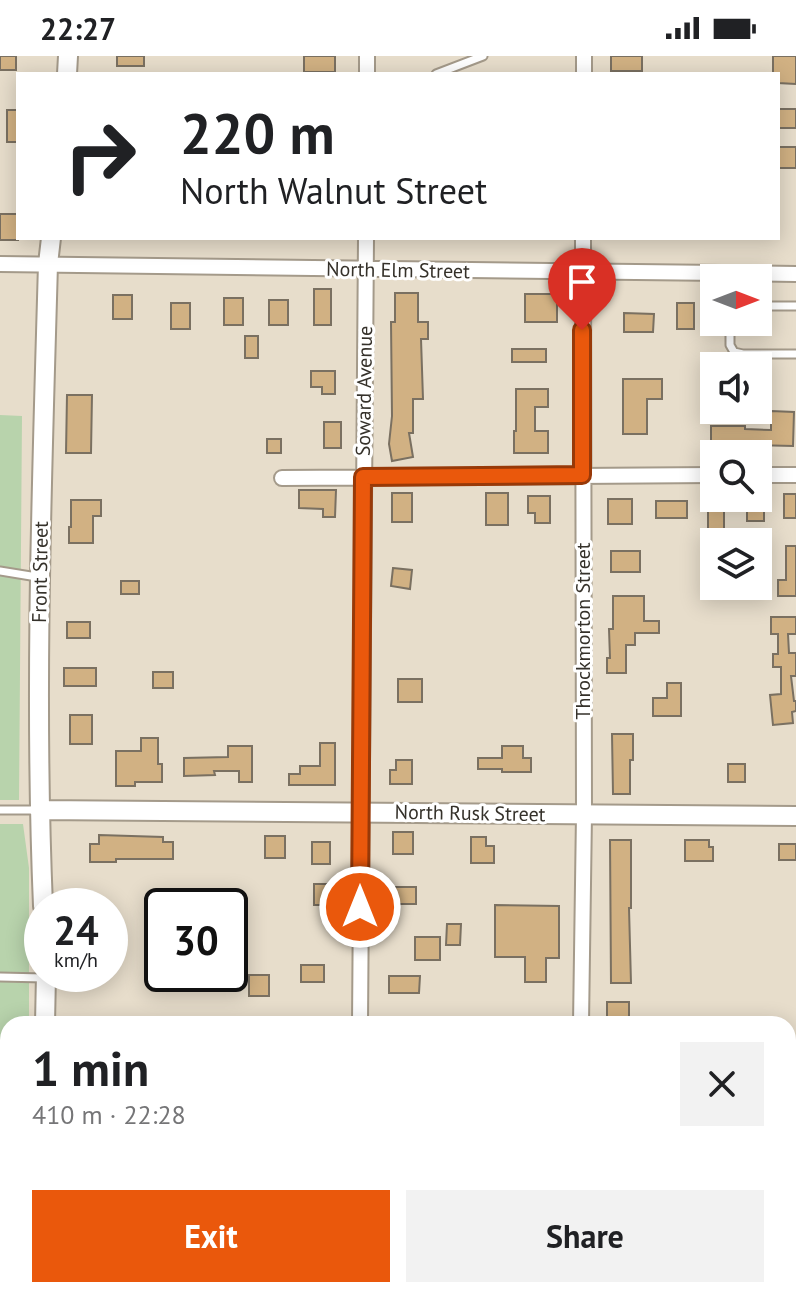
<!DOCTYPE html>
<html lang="en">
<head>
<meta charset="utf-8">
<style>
  :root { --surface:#fff; --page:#f2f2f2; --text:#202124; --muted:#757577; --accent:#ea580c }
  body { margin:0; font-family:"PT Sans",sans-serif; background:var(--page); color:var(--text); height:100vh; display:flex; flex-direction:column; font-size:30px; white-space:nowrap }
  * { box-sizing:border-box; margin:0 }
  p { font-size:26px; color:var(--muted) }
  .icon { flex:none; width:44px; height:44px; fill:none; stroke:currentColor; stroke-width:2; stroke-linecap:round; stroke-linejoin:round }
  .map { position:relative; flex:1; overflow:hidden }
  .details { position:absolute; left:0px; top:960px; width:796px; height:282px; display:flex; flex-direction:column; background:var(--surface); border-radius:24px 24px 0 0; box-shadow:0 4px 20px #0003 }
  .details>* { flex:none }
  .hud { position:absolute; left:16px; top:16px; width:764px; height:168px; border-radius:0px; box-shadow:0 4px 20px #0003; background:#fff; color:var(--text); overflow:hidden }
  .needle { width:52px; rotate:90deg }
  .buttons { position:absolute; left:700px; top:208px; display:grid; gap:16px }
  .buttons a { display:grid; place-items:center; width:72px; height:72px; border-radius:0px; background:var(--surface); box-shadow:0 4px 20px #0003; font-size:40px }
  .speed { position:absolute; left:24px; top:832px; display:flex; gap:16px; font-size:40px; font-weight:700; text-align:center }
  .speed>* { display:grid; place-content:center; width:104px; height:104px; border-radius:50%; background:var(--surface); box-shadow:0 4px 20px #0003; line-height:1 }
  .speed small { font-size:20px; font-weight:400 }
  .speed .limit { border:4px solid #111; border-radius:12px; background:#fff; color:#111 }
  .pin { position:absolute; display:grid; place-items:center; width:68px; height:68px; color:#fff; margin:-82px -34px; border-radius:50% 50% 50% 0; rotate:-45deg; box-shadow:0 0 8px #0007 }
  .pin .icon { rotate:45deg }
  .me { position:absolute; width:88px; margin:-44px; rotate:0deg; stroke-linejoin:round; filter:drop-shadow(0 0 6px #0008) }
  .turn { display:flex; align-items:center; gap:28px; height:168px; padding:0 32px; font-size:36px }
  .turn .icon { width:104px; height:104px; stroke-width:2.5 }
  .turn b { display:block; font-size:56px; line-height:68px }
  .round { display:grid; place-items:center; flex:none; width:84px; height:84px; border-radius:0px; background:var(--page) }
  .headline { display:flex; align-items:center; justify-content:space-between; height:136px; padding:0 32px }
  h1 { font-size:48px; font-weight:700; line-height:60px }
  .cta { display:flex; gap:16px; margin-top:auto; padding:16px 32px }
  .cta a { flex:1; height:92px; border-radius:0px; background:var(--accent); color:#fff; font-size:32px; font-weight:700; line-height:92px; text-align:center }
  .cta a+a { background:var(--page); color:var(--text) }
  .status { display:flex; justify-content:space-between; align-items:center; height:56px; padding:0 40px; background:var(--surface); direction:ltr }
  .status svg { height:22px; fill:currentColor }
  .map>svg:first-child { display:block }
  .green { fill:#b8d3ac }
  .building { fill:#d1b183; stroke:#7a7061; stroke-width:2 }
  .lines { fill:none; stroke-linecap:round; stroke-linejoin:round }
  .service-casing { stroke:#a49a8a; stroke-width:11 }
  .minor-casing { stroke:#a49a8a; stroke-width:18 }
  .tertiary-casing { stroke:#a49a8a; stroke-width:22 }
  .service { stroke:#fff; stroke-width:7 }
  .minor { stroke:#fff; stroke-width:14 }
  .tertiary { stroke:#fff; stroke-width:18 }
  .route-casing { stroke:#983908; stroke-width:20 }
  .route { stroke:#ea580c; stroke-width:14 }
  .labels { text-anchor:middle; stroke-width:6; stroke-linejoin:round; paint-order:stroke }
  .street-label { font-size:20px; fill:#35312a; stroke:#fff }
</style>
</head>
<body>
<div class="status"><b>22:27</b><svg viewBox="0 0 49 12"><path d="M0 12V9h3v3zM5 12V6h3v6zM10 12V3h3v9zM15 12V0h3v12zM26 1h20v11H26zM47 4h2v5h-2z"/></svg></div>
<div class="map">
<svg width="796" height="1241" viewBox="0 0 796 1241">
  <rect width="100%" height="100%" fill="#e7ddcb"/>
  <path class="green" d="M0,359L22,360L19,744H0Z
    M0,768H23L29,812V968H8V1234H27V1241H0Z"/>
  <path class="building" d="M0,0H16V14H0Z
    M117,0H144V10H117Z
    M304,0H335V16H304Z
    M611,0H642V15H611Z
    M773,0H796V28L778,27V18H773Z
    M778,53H796V72H778Z
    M7,54H18V86H7Z
    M778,91H796V112H778Z
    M0,158H18V184H0Z
    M314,233H331V269H314Z
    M395,237H418V266H428V283H421L423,343H413V377H409L413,401L392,405L389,388L392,360L391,266H395Z
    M525,238H557V266H525Z
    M113,239H132V263H113Z
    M224,242H243V269H224Z
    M269,244H288V269H269Z
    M171,247H190V273H171Z
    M677,247H694V273H677Z
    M624,257L654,258L653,276H624Z
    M245,280H258V302H245Z
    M512,293H546V306H512Z
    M311,315H335V338H322V331H311Z
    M623,323H662V343H647V378H623Z
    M516,333H548V351H535V375H548V397H514V375H516Z
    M67,339H92L91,397H66Z
    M771,355L794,356L793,390L752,389V387H711V370H745V373L771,374Z
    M324,366H341V392H324Z
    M267,383H281V397H267Z
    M299,434H336L335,461H323V453L299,452Z
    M392,437H412V466H392Z
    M486,437H508V469H486Z
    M784,438H796V462H784Z
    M528,440H550V467H535V457H528Z
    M747,442H764V465H747Z
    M608,443H632V468H608Z
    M71,444H101V460H93V487H69V471H71Z
    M656,445H687V462H656Z
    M708,445H724V473H708Z
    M786,490H796V540H778V524H786Z
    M611,495H640V516H611Z
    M393,512L412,514L410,533L391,530Z
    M121,525H139V538H121Z
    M613,540H644V565H659V577H635V589H626V617H607V602H610L609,573H613Z
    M771,561H796V578H788L789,597H796V620H791L794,645H796V655L792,656L793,667L773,669L770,639L781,638V611H773V598H778V578H771Z
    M67,566H90V582H67Z
    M64,612H96V630H64Z
    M153,616H173V632H153Z
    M398,623H422V646H398Z
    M667,627H681V660H653V642H667Z
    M70,659H92V688H70Z
    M612,678H633V704H630V738H613Z
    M141,682H158V708H162V726H135V730H116V695H141Z
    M320,687H335V729H289V718H300V710H320Z
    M228,690H252V726H239V715H214L215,719L184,720V702L228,701Z
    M502,690H523V702H531V716H502V713H478V702H502Z
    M396,704H412V728H390V714H396Z
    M728,708H745V726H728Z
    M393,776H413V798H393Z
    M99,779L163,781V786H173V803H116V806H90V788H99Z
    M265,780H285V802H265Z
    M471,781H486V790H494V807H471Z
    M610,784H631V852H629L631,927H611Z
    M685,784H709V791H713V805H685Z
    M312,786H330V808H312Z
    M779,788H796V804H779Z
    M314,828H331V849H314Z
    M392,831H416V848H392Z
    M495,849L559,850V902H546V926H525V901H495Z
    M447,868H461L460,889H446Z
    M415,881H440V904H415Z
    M301,909H324V926H301Z
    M249,919H269V940H249Z
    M389,920H420L419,937H389Z
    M607,946H629V964H607Z"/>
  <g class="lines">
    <defs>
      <path id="service" d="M436,18L483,0
        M758,250H796
        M730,266V289L734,296L743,298H796
        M0,515L37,521
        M0,754H38
        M0,921L44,922
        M0,1060H8
        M0,1138H8"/>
      <path id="minor" d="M367,18V0
        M584,18V0
        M0,208L796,218
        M758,419H796
        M282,422L714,419
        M360,968L366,182
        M581,968L584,758L583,182
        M788,1132H796
        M360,1234L361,1241
        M686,1234L687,1241"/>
      <path id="tertiary" d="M67,18L68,0
        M39,754L796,760
        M43,850C34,636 42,422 48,208L51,182
        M45,968L46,918
        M45,1241V1234"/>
    </defs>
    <use href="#service" class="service-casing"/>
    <use href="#minor" class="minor-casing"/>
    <use href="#tertiary" class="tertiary-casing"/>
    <use href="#service" class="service"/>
    <use href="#minor" class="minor"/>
    <use href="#tertiary" class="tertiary"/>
  </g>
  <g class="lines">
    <defs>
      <path id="route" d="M360,851L363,421L582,419V274"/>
    </defs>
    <use href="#route" class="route-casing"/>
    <use href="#route" class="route"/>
  </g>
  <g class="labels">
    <g class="street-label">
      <text transform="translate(398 214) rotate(1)" y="7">North Elm Street</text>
      <text transform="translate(364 335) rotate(-89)" y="7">Soward Avenue</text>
      <text transform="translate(40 516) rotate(-89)" y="7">Front Street</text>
      <text transform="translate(583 575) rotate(-90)" y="7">Throckmorton Street</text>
      <text transform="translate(470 757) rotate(1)" y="7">North Rusk Street</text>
    </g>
  </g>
</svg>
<div class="buttons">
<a><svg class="needle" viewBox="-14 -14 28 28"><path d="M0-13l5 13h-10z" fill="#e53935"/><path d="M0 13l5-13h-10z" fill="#757577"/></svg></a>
<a><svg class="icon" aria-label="sound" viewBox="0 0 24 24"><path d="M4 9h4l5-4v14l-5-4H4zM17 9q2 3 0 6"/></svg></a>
<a><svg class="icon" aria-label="search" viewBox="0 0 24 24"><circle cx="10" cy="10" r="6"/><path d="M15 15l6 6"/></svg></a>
<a><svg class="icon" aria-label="layers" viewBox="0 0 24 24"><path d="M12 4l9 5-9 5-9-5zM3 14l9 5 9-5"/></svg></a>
</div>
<div class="speed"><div>24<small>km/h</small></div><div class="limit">30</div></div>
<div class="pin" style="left:582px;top:274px;background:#d93025"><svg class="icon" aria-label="arrive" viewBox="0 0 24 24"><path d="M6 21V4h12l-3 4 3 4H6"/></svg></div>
<svg class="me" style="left:360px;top:851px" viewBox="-20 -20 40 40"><circle r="17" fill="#ea580c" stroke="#fff" stroke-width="3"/><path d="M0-11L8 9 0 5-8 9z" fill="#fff"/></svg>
<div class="hud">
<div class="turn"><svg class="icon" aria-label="right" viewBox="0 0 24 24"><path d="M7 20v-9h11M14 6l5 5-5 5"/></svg><div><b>220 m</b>North Walnut Street</div></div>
</div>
<section class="details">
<div class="headline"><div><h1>1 min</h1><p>410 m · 22:28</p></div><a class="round"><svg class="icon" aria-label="close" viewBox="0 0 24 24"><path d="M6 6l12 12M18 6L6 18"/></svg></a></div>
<div class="cta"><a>Exit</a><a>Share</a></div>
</section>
</div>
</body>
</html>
